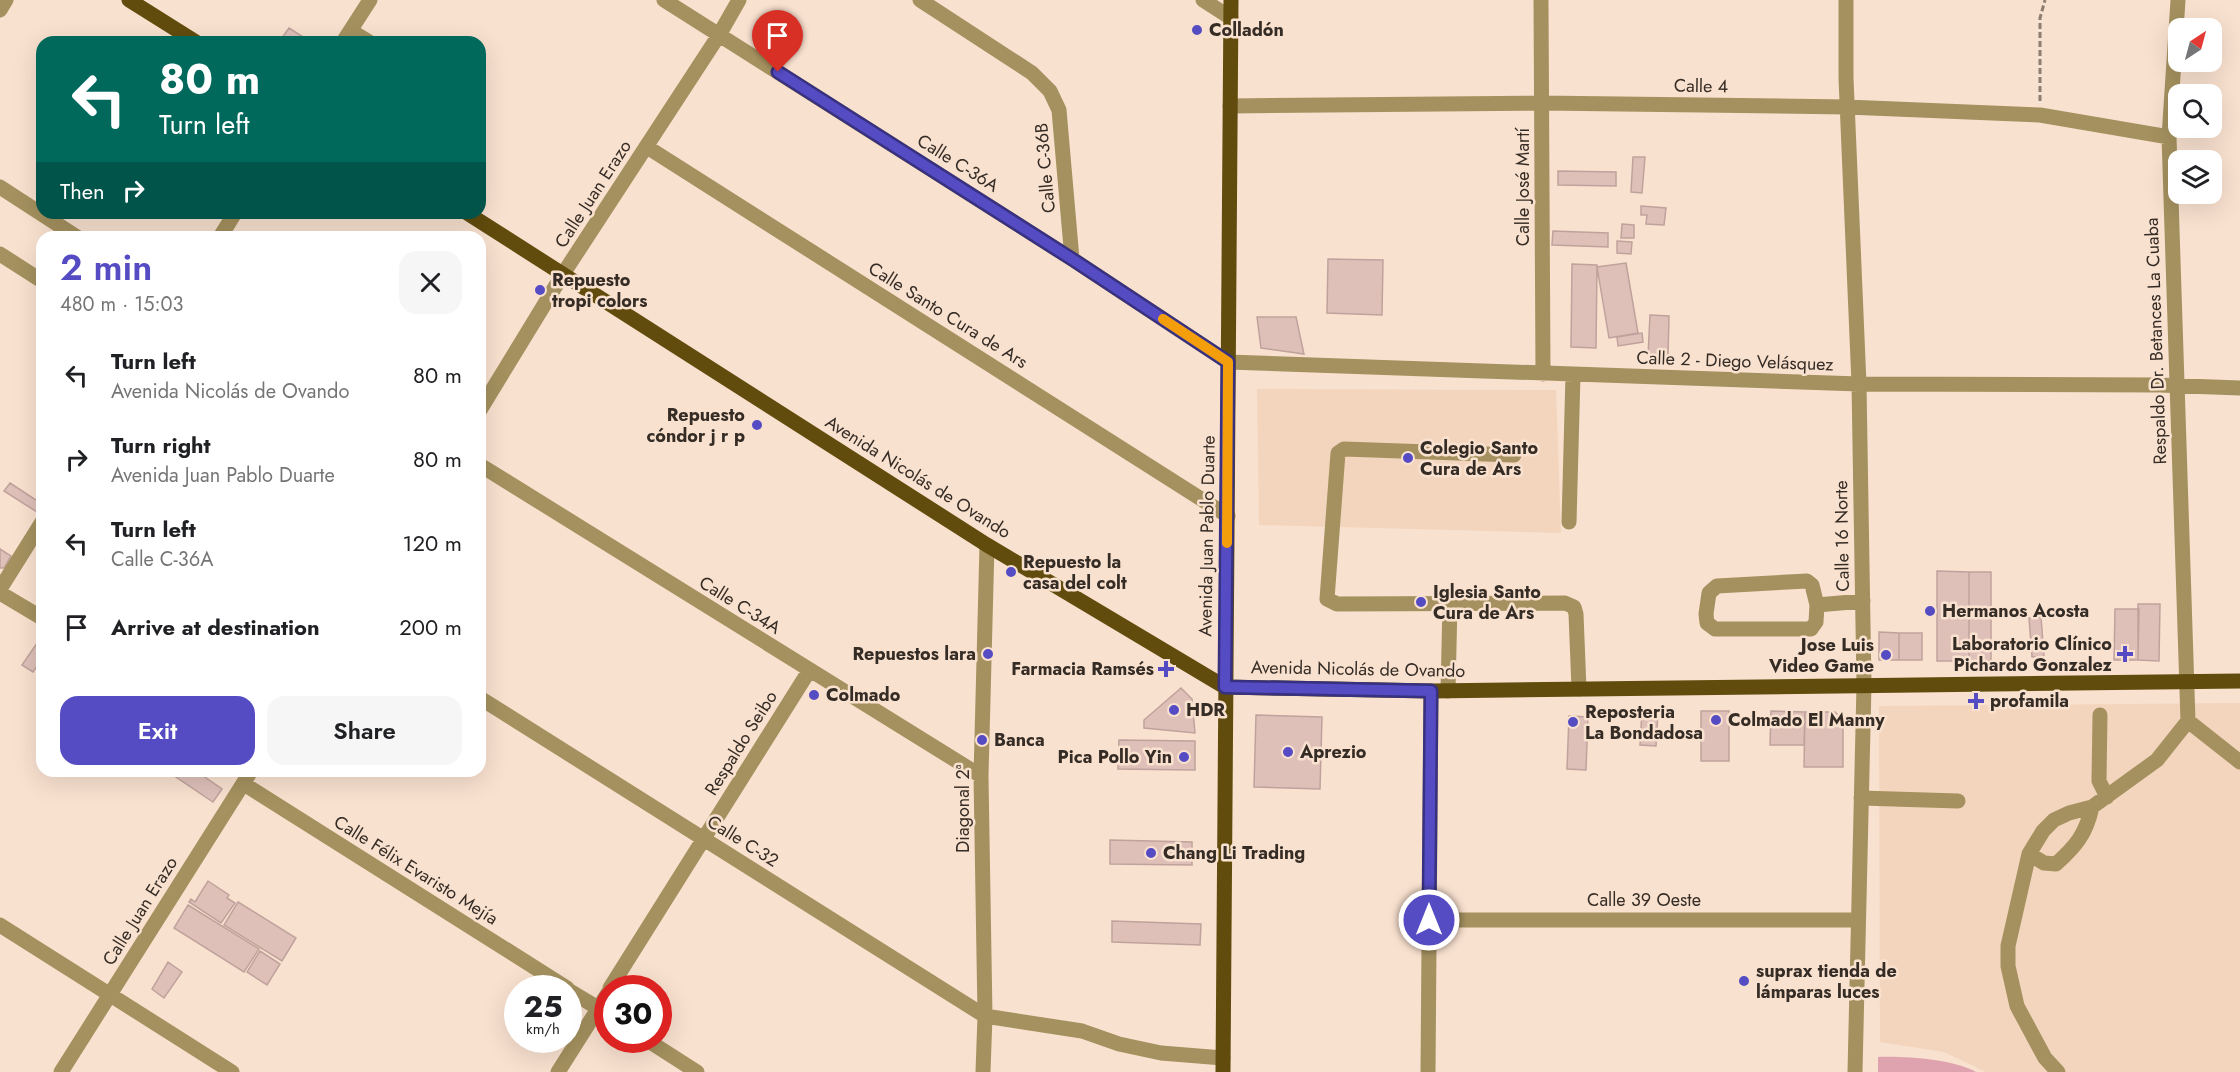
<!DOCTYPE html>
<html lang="en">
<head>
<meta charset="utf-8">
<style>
  :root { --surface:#fff; --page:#f6f6f6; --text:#202124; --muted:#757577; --accent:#554bc3 }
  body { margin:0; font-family:Jost,sans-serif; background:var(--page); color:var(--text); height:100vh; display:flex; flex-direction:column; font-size:22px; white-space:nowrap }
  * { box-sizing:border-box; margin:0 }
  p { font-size:20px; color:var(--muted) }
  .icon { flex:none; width:33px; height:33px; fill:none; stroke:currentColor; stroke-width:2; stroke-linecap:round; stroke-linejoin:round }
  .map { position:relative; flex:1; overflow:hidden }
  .panel { position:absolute; left:36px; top:231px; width:450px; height:546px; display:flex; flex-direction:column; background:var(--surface); border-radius:18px; box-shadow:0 6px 24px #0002 }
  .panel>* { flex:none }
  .top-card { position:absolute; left:36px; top:36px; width:450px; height:183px; border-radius:18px; box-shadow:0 6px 24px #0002; background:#00695c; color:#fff; overflow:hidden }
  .needle { width:39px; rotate:36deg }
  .buttons { position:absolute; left:2168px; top:18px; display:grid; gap:12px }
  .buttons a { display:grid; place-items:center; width:54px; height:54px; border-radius:12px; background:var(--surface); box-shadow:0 6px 24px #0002; font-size:30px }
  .speed { position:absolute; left:504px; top:975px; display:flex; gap:12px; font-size:30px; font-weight:700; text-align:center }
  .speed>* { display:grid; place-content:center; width:78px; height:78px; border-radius:50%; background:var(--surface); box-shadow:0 6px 24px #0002; line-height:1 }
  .speed small { font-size:15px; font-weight:400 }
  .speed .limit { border:9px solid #d22; background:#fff; color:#111 }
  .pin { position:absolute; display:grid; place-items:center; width:51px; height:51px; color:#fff; margin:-62px -26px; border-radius:50% 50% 50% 0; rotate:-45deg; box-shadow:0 0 6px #0007 }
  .pin .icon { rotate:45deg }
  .me { position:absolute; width:66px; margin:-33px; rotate:0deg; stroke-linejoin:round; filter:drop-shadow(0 0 4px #0008) }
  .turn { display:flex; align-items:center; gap:21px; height:126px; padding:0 24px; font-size:27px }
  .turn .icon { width:78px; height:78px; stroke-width:2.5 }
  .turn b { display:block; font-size:42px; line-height:51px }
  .then { display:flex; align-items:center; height:57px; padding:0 24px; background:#0003; gap:12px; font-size:22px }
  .round { display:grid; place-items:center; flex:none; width:63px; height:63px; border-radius:18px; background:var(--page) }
  .overview { display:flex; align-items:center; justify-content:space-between; height:102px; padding:0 24px }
  h1 { font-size:36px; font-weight:600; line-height:45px; color:var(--accent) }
  .primary-button { display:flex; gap:12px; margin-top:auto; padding:12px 24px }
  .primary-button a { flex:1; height:69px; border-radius:18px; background:var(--accent); color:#fff; font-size:24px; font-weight:600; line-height:69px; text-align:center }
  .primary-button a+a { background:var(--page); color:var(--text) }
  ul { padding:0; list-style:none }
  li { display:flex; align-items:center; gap:18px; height:84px; padding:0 24px }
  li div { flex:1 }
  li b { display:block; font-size:22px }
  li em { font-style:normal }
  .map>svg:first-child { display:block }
  .built { fill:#f3d5bd }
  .green { fill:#dfa3b0 }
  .building { fill:#dec0b9; stroke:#c0a29c; stroke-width:1.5 }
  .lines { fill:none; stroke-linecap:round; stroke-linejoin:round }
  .path { stroke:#8e7e72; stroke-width:3; stroke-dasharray:6 3; stroke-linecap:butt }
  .minor { stroke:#a5915f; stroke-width:15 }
  .major { stroke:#624c0d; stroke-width:15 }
  .route-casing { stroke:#37317f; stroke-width:15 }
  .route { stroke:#554bc3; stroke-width:10 }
  .slow { stroke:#f59e0b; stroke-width:10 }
  .poi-dot { fill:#554bc3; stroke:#f9e1cf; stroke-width:2 }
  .labels { text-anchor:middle; stroke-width:5; stroke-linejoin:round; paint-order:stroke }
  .poi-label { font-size:18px; font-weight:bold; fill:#352c25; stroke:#f9e1cf; text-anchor:start }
  .street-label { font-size:18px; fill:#352c25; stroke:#f9e1cf }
</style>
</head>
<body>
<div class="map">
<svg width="2240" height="1072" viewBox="0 0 2240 1072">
  <rect width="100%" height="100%" fill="#f9e1cf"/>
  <path class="built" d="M1257,389L1556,390L1561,533L1259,525Z
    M2240,703V1072H1986L1944,1052L1880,1042L1879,706Z"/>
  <path class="green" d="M1878,1057C1906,1056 1952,1059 1976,1072H1878Z"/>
  <path class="building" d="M289,28L311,42H279Z
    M1633,157H1645L1642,193L1631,192Z
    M1558,171L1616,172V186L1558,185Z
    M1641,206L1666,208L1664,225L1646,224L1647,215H1641Z
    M1622,224L1634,225V238H1621Z
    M1553,231L1608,233V247L1552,245Z
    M1617,241L1632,242L1631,254L1617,253Z
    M1328,259L1383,260L1382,315L1327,313Z
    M1626,263L1638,333L1609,338L1597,267Z
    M1572,264L1597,265L1596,348L1571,347Z
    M1650,315L1669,316L1668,357L1648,356Z
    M1257,317H1296L1304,354L1261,348Z
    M1642,333L1643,342L1618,346L1617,337Z
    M10,483L42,504L37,512L4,491Z
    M0,549L11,556L4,568H0Z
    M1937,571L1969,572V661H1937Z
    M1969,572H1991V661H1969Z
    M2138,604H2160L2159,661L2138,660Z
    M2115,609H2139L2138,660H2114Z
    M2041,617L2044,656L2032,657L2029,618Z
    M1879,632L1899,633V660H1879Z
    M1899,633H1922V660H1899Z
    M42,636V659L33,672L22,665Z
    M1181,688L1192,699L1195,733L1144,728V720Z
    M1642,711L1658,712L1656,746L1640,745Z
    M1701,711H1729V761H1701Z
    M1771,711L1805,712L1804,745H1770Z
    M1805,712H1835L1843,720V767H1804Z
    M1256,715L1322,717L1320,789L1254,787Z
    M1569,716L1588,717L1586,770L1567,769Z
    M1119,740L1195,741V770L1118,769Z
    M167,771H196L222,789L213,802Z
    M1110,840L1192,842V865L1110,864Z
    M208,881L229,895L227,898L235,903L221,923L189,902L191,899L195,902Z
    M238,902L296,938L282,961L224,925Z
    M188,905L259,949L244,972L174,928Z
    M1112,921L1201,924L1200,945L1112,942Z
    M260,951L280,964L267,985L247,972Z
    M168,962L182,972L164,998L152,989Z"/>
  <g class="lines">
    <path class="path" d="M2040,101V18L2045,0"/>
    <path class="minor" d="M664,0L1072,259L1228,362L1859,384L2159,385L2240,388
      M920,0L1032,73L1050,91L1059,110L1072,259
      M1203,0L1231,18
      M1541,0L1543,374
      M1846,0V78L1859,384L1864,685L1855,1072
      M0,10L6,0
      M351,31L369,42
      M343,42L370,0
      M1230,106L1541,103L1847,107L2040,115L2169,137
      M647,147L1228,516
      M0,187L77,237
      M220,237L235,213
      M0,254L42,281
      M480,410L563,274L719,35L739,0
      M1514,455L1344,449L1338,453L1327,599L1337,604L1565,603L1574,607L1576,614L1579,689
      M480,465L981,776
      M1569,522L1573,375
      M0,589L42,522
      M0,593L42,618
      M1817,605L1816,622L1811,629H1715L1707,623L1706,614L1709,593L1717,586L1807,581L1812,585L1817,605L1863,601
      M1448,691L1450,603
      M480,698L985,1016L1082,1031L1119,1044L1161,1053L1223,1058
      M2100,715L2099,781L2107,797
      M2188,721L2240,762
      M244,784L567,988
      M1861,798L1958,801
      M2029,854L2044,863L2056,864C2076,846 2086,834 2092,807
      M1429,920H1858
      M0,925L232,1072
      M610,988L809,671
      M568,990L608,1014
      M647,1040L697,1072
      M61,1072L251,771
      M558,1072L608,993
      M983,1072L985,1016L981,776L987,545
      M1428,1072L1431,691
      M2058,1072L2045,1058L2017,1006L2008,966V946L2029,854L2043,831L2054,820L2069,813L2092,807L2157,760L2188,721L2169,137L2178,0"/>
    <path class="major" d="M129,0L196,42
      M467,213L987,545L1225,687L1431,691L2240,681
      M1223,1072L1231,0"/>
  </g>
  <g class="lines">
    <defs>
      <path id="route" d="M778,72L1072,259L1228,362L1225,687L1431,691L1429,920"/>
    </defs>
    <use href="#route" class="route-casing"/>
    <use href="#route" class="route"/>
    <path class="slow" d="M1163,319L1228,362L1227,543"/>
  </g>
  <g class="poi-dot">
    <circle cx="1197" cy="30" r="6"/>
    <circle cx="540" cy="290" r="6"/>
    <circle cx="757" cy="425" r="6"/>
    <circle cx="1408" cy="458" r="6"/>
    <circle cx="1011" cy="572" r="6"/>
    <circle cx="1421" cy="602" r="6"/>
    <circle cx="1930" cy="611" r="6"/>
    <circle cx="988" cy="654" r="6"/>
    <path d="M2122 645h6v6h6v6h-6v6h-6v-6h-6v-6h6z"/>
    <circle cx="1886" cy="655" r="6"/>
    <path d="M1163 660h6v6h6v6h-6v6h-6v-6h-6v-6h6z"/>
    <circle cx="814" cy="695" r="6"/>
    <path d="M1973 692h6v6h6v6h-6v6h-6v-6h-6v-6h6z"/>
    <circle cx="1174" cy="710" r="6"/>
    <circle cx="1716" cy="720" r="6"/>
    <circle cx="1573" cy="722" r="6"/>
    <circle cx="982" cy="740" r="6"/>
    <circle cx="1288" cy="752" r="6"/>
    <circle cx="1184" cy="757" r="6"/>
    <circle cx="1151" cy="853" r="6"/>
    <circle cx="1744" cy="981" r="6"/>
  </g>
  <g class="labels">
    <g class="poi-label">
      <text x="1209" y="36">Colladón</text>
      <text x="552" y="286">Repuesto<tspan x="552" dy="21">tropi colors</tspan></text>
      <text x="745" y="421" text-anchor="end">Repuesto<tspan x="745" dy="21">cóndor j r p</tspan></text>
      <text x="1420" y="454">Colegio Santo<tspan x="1420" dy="21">Cura de Ars</tspan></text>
      <text x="1023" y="568">Repuesto la<tspan x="1023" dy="21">casa del colt</tspan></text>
      <text x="1433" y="598">Iglesia Santo<tspan x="1433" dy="21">Cura de Ars</tspan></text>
      <text x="1942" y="617">Hermanos Acosta</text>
      <text x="2112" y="650" text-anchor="end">Laboratorio Clínico<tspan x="2112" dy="21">Pichardo Gonzalez</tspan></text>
      <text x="1874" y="651" text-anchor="end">Jose Luis<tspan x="1874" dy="21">Video Game</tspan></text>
      <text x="976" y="660" text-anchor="end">Repuestos lara</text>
      <text x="1154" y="675" text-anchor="end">Farmacia Ramsés</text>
      <text x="826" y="701">Colmado</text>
      <text x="1990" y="707">profamila</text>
      <text x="1186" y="716">HDR</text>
      <text x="1585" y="718">Reposteria<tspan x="1585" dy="21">La Bondadosa</tspan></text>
      <text x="1728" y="726">Colmado El Manny</text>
      <text x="994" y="746">Banca</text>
      <text x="1300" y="758">Aprezio</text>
      <text x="1172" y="763" text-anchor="end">Pica Pollo Yin</text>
      <text x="1163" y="859">Chang Li Trading</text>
      <text x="1756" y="977">suprax tienda de<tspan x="1756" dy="21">lámparas luces</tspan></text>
    </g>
    <g class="street-label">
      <text transform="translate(1701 86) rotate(1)" y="6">Calle 4</text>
      <text transform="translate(958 163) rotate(32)" y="6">Calle C-36A</text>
      <text transform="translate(1045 168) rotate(-95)" y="6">Calle C-36B</text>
      <text transform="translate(1523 187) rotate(-90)" y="6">Calle José Martí</text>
      <text transform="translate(593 194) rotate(-57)" y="6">Calle Juan Erazo</text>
      <text transform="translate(948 315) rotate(32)" y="6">Calle Santo Cura de Ars</text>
      <text transform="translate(2156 341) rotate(-92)" y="6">Respaldo Dr. Betances La Cuaba</text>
      <text transform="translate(1735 361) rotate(2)" y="6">Calle 2 - Diego Velásquez</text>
      <text transform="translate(918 477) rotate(32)" y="6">Avenida Nicolás de Ovando</text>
      <text transform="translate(1207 536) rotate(-89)" y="6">Avenida Juan Pablo Duarte</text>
      <text transform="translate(1842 536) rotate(-91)" y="6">Calle 16 Norte</text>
      <text transform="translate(740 605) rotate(32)" y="6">Calle C-34A</text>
      <text transform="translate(1358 669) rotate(1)" y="6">Avenida Nicolás de Ovando</text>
      <text transform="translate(741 743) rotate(-58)" y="6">Respaldo Seibo</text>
      <text transform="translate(963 809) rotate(-90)" y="6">Diagonal 2ª</text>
      <text transform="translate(743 841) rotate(32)" y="6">Calle C-32</text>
      <text transform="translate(416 870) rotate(32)" y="6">Calle Félix Evaristo Mejía</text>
      <text x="1644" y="906">Calle 39 Oeste</text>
      <text transform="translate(140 911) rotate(-58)" y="6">Calle Juan Erazo</text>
    </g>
  </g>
</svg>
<div class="buttons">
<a><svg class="needle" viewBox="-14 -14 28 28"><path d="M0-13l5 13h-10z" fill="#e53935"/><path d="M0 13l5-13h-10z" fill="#757577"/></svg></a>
<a><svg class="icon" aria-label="search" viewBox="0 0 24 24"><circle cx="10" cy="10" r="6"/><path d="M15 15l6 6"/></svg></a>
<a><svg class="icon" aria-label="layers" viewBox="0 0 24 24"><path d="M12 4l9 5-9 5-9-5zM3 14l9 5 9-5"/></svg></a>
</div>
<div class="speed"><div>25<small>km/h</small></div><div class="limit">30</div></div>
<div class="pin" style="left:778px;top:72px;background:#d93025"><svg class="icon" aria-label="arrive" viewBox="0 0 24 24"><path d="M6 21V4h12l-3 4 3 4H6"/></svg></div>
<svg class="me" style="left:1429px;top:920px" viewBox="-20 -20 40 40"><circle r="17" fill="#554bc3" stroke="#fff" stroke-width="3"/><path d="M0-11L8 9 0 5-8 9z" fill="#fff"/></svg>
<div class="top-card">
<div class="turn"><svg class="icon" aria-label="left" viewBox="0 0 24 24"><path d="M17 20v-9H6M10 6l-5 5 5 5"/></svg><div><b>80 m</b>Turn left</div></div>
<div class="then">Then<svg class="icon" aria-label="right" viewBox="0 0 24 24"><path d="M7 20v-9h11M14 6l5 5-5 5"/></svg></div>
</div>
<section class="panel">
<div class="overview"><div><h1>2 min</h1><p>480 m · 15:03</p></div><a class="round"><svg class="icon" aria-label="close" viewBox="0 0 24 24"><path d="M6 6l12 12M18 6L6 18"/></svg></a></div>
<ul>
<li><svg class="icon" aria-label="left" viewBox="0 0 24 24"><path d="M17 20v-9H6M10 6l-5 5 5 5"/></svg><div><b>Turn left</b><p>Avenida Nicolás de Ovando</p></div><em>80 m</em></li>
<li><svg class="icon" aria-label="right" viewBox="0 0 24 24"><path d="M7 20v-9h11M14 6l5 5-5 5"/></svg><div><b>Turn right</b><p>Avenida Juan Pablo Duarte</p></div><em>80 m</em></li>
<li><svg class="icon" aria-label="left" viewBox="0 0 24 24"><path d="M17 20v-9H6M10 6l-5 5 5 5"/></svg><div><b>Turn left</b><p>Calle C-36A</p></div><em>120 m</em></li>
<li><svg class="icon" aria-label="arrive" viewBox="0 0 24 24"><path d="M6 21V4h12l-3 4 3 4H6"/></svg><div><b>Arrive at destination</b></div><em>200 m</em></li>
</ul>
<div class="primary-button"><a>Exit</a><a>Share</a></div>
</section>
</div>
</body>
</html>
